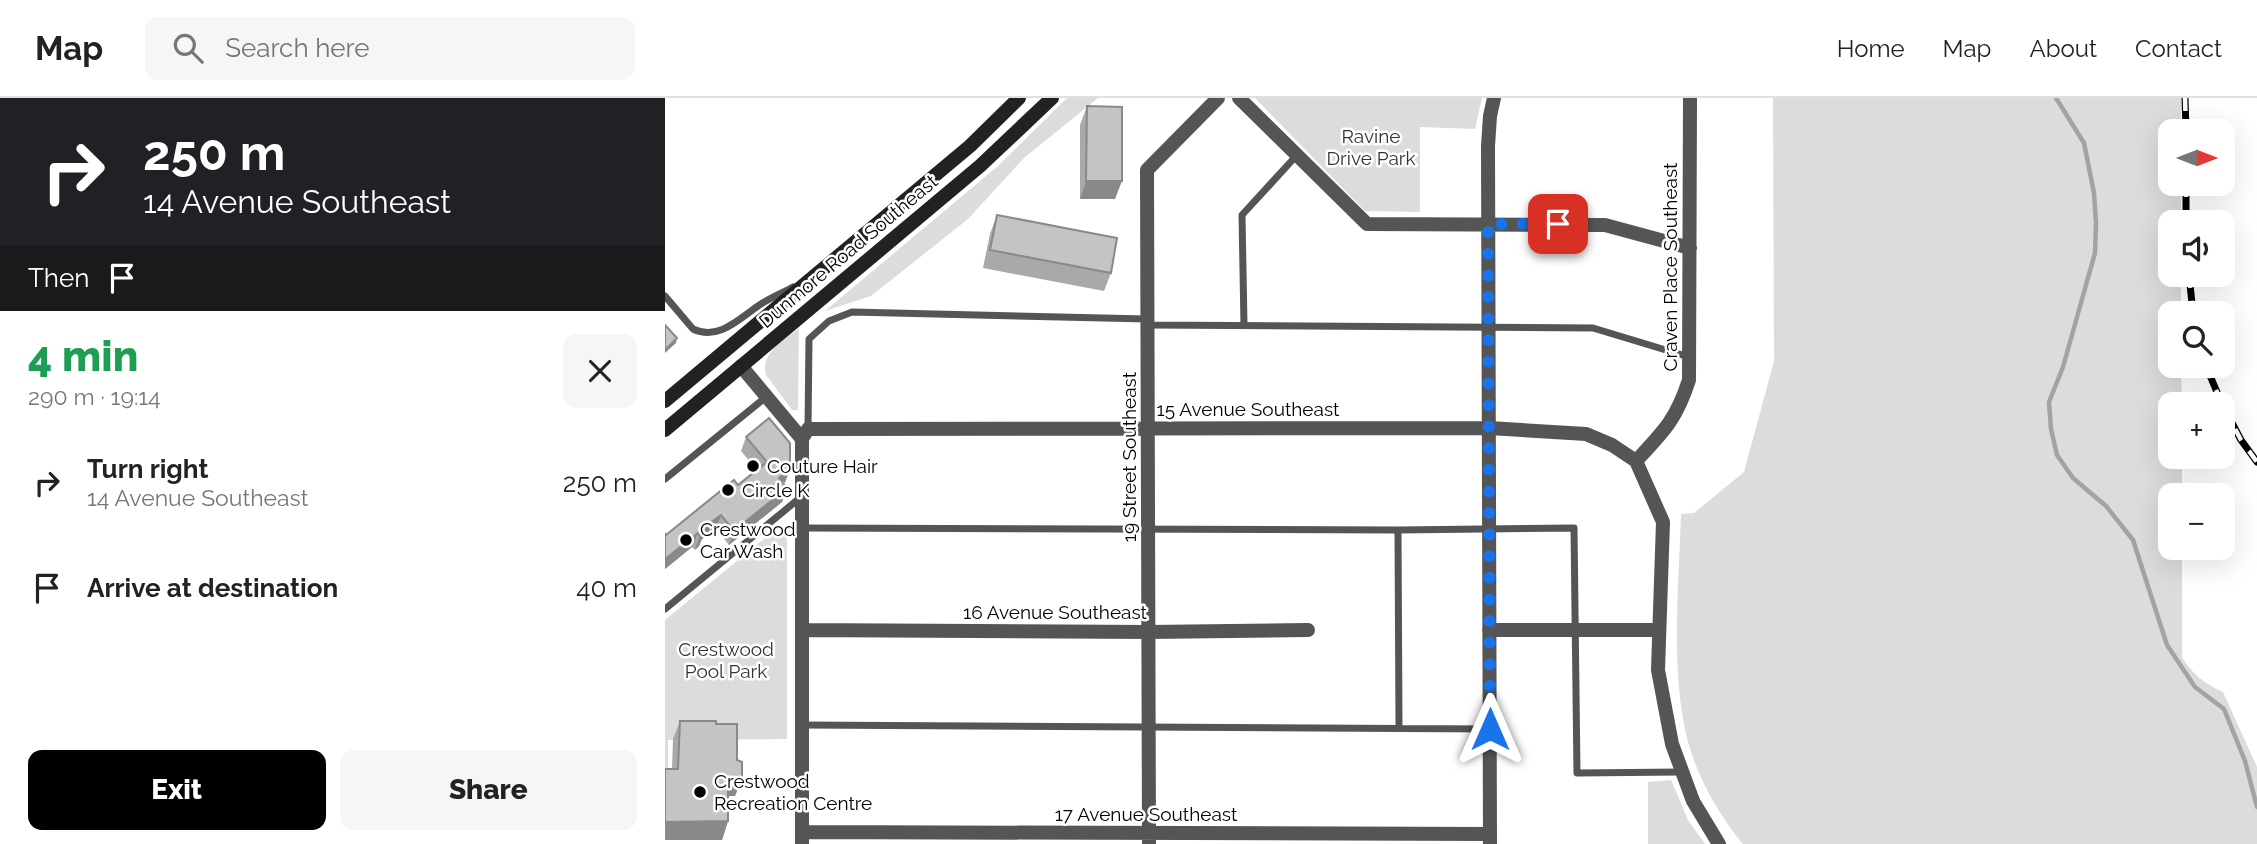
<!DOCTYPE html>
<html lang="en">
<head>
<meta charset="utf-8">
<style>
  :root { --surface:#fff; --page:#f6f6f6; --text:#222; --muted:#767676; --line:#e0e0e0; --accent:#000 }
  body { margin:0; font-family:Raleway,sans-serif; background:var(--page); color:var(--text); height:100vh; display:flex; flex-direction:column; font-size:26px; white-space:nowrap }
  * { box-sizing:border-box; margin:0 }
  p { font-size:23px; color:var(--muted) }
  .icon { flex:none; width:38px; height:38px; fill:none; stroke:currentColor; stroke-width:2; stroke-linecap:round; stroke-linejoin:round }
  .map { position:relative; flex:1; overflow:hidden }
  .drawer { display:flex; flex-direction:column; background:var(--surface); width:665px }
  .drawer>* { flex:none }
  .top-card { background:#202124; color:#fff; overflow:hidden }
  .needle { width:46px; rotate:90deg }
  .buttons { position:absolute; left:1493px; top:21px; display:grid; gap:14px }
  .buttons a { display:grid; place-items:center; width:77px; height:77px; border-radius:14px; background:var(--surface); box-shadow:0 7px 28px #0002; font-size:35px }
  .pin { position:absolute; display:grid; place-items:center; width:60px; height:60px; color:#fff; margin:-30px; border-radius:14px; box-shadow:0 4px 10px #0006 }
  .me { position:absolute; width:77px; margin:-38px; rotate:0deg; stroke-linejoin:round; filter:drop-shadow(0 0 5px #0008) }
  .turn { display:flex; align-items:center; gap:24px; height:147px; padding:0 28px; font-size:32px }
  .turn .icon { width:91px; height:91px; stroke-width:2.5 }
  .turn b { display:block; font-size:49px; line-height:60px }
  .then { display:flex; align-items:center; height:66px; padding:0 28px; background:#0003; gap:14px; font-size:26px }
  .round { display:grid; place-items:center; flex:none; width:74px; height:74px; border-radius:14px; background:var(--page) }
  .head { display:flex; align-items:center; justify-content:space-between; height:119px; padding:0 28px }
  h1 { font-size:42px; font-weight:800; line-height:52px; color:#1e9e55 }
  .button { display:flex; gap:14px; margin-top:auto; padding:14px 28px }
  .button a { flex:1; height:80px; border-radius:14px; background:var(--accent); color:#fff; font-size:28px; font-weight:800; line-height:80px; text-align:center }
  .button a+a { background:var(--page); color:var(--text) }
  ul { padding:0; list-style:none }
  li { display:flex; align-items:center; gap:21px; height:105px; padding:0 28px }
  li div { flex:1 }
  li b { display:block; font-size:26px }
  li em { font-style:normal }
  header { display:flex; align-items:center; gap:42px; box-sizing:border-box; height:98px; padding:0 35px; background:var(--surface); border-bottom:2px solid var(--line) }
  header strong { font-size:33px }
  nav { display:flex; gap:38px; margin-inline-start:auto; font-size:24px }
  .search { width:490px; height:63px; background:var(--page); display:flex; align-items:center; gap:18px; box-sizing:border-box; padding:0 24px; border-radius:14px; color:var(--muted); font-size:26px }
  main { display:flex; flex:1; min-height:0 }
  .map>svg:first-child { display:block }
  .green { fill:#dcdcdc }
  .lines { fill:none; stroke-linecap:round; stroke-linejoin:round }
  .stream { stroke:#a3a3a3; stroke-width:4.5 }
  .service { stroke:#555; stroke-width:7 }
  .minor { stroke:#555; stroke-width:14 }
  .secondary { stroke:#222; stroke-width:14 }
  .rail-casing { stroke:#000; stroke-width:7 }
  .rail { stroke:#fff; stroke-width:4.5; stroke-dasharray:13; stroke-linecap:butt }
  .wall { fill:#a9a9a9 }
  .shaded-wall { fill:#898989 }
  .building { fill:#c4c4c4; stroke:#898989; stroke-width:2 }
  .route { stroke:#1a73e8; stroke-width:12; stroke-dasharray:0 21.6 }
  .poi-dot { fill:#000; stroke:#fff; stroke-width:2.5 }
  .labels { text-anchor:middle; stroke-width:5; stroke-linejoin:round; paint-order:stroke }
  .park-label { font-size:19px; fill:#333; stroke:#fff }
  .street-label { font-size:19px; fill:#000; stroke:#fff }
  .poi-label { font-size:19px; fill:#000; stroke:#fff; text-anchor:start }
</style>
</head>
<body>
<header>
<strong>Map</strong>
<div class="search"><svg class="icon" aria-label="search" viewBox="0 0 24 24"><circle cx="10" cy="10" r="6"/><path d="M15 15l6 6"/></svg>Search here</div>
<nav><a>Home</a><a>Map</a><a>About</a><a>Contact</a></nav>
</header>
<main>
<section class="drawer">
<div class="top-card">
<div class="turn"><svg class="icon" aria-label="right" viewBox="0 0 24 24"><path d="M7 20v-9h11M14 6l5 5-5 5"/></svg><div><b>250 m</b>14 Avenue Southeast</div></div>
<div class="then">Then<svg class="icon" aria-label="arrive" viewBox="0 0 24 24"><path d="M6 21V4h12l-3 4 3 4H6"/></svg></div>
</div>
<div class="head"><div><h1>4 min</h1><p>290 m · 19:14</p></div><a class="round"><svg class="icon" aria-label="close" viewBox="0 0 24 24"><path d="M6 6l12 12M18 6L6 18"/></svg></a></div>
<ul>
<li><svg class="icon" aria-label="right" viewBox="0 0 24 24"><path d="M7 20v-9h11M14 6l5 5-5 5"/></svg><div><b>Turn right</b><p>14 Avenue Southeast</p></div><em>250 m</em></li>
<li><svg class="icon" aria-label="arrive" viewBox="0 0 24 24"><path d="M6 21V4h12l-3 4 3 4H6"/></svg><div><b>Arrive at destination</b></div><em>40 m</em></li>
</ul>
<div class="button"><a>Exit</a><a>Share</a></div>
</section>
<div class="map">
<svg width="1592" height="746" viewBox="0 0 1592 746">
  <rect width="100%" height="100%" fill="#fff"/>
  <path class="green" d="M402,0H433L359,60L303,121L206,198L160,213L333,68Z
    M590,0H817L810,31L755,29V114L700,113Z
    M1108,0H1516V33H1505V86H1516V124H1505V177H1516V215H1505V268H1516L1517,306H1505V359H1517V397H1505V450H1517V559C1528,577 1539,585 1558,594L1592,669V746H1078C1049,711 1025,666 1018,621C1007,555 1014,482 1016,416L1029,415L1079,374L1109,263Z
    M134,230L133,312H127L101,277C95,255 119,242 134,230Z
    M106,435H122V641L3,642V689H0V522Z
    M1006,682L1023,722L1040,746H983V684Z"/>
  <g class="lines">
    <path class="stream" d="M1391,0L1419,45L1429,95L1431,125L1430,155L1398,269L1384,304L1386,331L1392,357L1408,380L1441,408L1468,442L1502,547L1530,589L1559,611L1580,663L1592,709"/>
    <path class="service" d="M0,198L28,231C53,243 74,221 93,208C104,200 117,195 128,189
      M483,227L928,230L1024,259
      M579,227L577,117L632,57
      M143,330L144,241L164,223L187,214L482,221
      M0,381L101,299
      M137,430L733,432L909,430L912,675L1016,674
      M733,432L734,629
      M0,511L136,399
      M137,627L825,631"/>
    <path class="minor" d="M574,0L702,126L940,127L1025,150
      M76,268L137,341V746
      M137,341L143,331L824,330L921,336L947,347L971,363L998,424L993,572L1007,646L1028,703L1054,746
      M971,363C999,333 1011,322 1024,282L1025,0
      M137,532L484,534L643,532
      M824,532H994
      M137,734L825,736
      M484,746L482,72L553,0
      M825,746L823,48L825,18L829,0"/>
    <path class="secondary" d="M0,303L305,48L354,0
      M0,332L315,68L387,0"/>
    <defs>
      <path id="rail" d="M1520,0L1521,33
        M1521,86V124
        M1524,177L1528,215
        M1541,268L1557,306
        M1558,308L1576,342L1592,364"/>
    </defs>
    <use href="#rail" class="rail-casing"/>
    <use href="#rail" class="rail"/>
  </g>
  <path class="wall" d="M422,8L450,101H415V27Z
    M332,117L446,175L439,193L318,170L325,136Z
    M81,339L122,390L117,404L64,447L51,431L37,441L34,448L30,452L27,449L0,471V435L1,437L73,387L92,372L76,353Z
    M15,623L51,626L72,662L77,680L70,698H63V723L57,742H0V671H7L8,641Z"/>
  <path class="shaded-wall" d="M421,83H457L450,101H415Z
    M12,240L11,245L0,255V252Z
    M125,371L120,385L114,380Z
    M122,390L117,404L64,447L69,433Z
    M56,417L51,431L37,441L34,448L30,452L37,431Z
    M33,435L27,449L0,471V461Z
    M63,680H77L70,698H56Z
    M63,723L57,742H0V724Z"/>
  <path class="building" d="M422,8L457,9V83H421Z
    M332,117L452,140L446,175L325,152Z
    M0,227L12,240L0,252Z
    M104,320L125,345V371L114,380L122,390L69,433L56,417L37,431L39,434L35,438L33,435L0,461V435L1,437L69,382L73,387L102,364L81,339Z
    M15,623H51V626H72V662L77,664V680H63V723L0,724V671H13Z"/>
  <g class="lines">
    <path class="route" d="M825,631L823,126H893"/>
  </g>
  <g class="poi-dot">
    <circle cx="88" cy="368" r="7"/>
    <circle cx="63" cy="392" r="7"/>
    <circle cx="21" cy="442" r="7"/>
    <circle cx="35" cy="694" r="7"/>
  </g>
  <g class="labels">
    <g class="park-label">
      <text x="706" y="45">Ravine<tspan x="706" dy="22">Drive Park</tspan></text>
      <text x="61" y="558">Crestwood<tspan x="61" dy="22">Pool Park</tspan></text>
    </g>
    <g class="street-label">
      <text transform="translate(183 153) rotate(-40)" y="7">Dunmore Road Southeast</text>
      <text transform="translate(1005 169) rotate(-90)" y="7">Craven Place Southeast</text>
      <text x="583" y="318">15 Avenue Southeast</text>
      <text transform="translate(464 359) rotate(-90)" y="7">19 Street Southeast</text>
      <text x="390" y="521">16 Avenue Southeast</text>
      <text x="481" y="723">17 Avenue Southeast</text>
    </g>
    <g class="poi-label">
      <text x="102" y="375">Couture Hair</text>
      <text x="77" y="399">Circle K</text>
      <text x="35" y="438">Crestwood<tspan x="35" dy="22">Car Wash</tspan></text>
      <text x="49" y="690">Crestwood<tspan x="49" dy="22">Recreation Centre</tspan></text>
    </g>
  </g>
</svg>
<div class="buttons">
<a><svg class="needle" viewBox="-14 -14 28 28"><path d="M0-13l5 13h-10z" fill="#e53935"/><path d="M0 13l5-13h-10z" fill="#767676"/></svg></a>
<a><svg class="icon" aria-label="sound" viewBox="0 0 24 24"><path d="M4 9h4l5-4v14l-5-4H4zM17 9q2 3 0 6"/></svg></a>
<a><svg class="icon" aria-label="search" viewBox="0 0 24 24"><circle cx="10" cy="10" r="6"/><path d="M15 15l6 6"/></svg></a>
<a>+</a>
<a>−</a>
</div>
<div class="pin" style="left:893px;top:126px;background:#d93025"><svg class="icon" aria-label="arrive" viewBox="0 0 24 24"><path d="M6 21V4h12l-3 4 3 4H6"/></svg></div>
<svg class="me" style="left:825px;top:631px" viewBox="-20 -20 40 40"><path d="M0-17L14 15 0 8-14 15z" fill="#1a73e8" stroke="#fff" stroke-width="4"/></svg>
</div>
</main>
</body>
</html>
